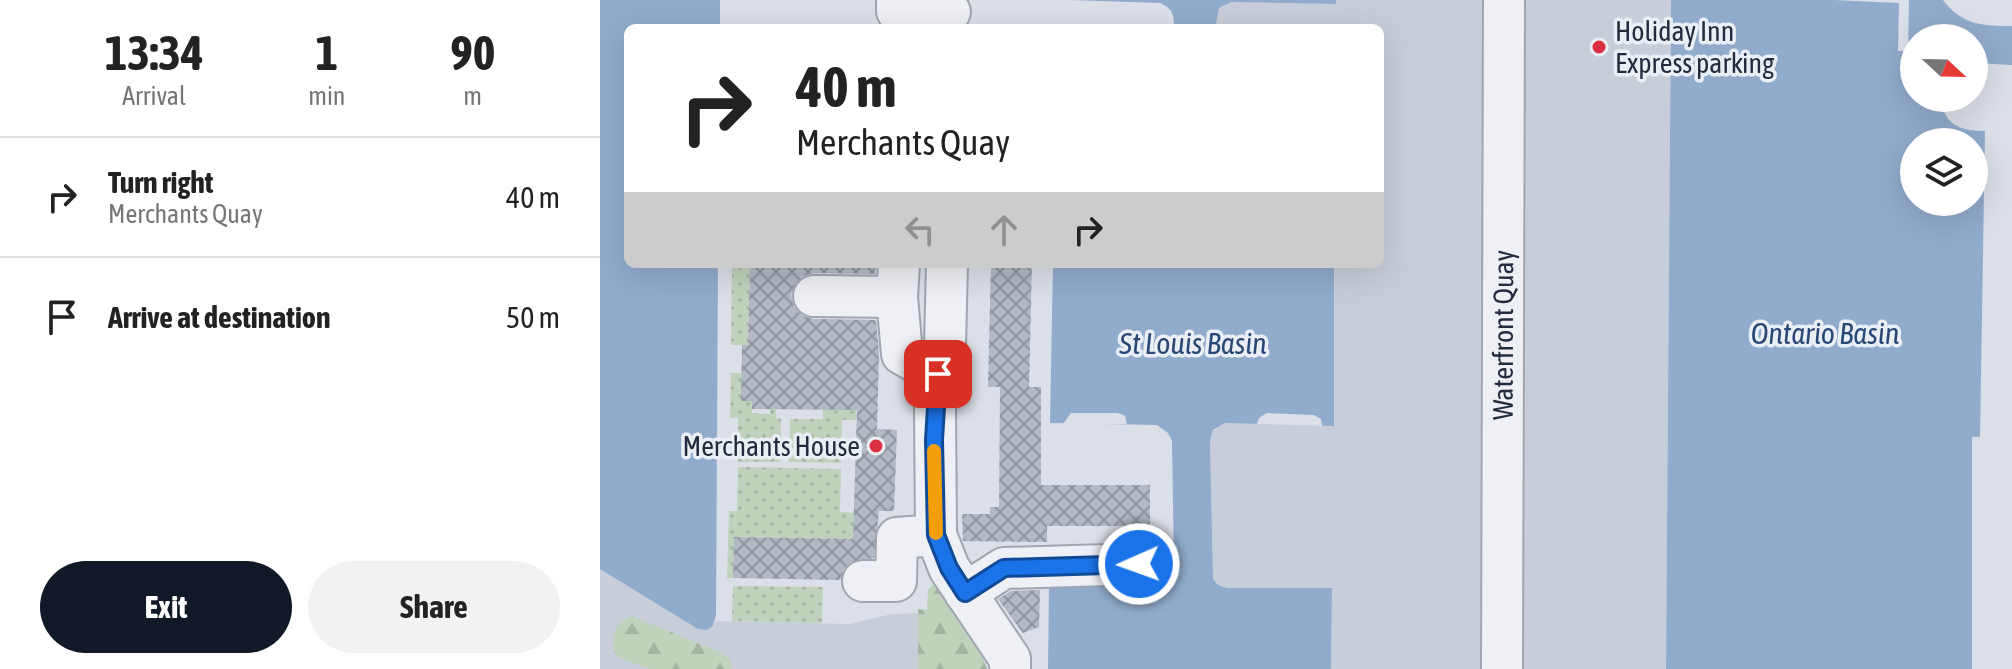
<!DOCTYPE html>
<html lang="en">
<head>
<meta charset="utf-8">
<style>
  :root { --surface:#fff; --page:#f2f2f2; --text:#222; --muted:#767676; --line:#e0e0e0; --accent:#111827 }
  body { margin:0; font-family:"Asap Condensed",sans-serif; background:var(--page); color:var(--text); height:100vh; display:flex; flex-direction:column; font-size:30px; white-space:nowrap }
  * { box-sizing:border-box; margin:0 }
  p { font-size:26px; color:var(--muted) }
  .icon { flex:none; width:44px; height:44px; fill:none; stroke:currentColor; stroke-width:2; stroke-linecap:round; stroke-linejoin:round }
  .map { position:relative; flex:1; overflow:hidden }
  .side { display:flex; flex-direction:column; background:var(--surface); width:600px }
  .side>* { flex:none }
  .banner { position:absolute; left:24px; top:24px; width:760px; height:244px; border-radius:12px; box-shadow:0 8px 32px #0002; background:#fff; color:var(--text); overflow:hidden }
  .needle { width:52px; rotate:112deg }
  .buttons { position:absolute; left:1300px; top:24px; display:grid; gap:16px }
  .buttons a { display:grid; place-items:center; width:88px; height:88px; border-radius:50%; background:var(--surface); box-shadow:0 8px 32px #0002; font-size:40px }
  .pin { position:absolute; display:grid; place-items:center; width:68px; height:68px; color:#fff; margin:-34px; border-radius:16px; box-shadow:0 4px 12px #0006 }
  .me { position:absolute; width:88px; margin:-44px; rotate:268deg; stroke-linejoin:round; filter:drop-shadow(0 0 6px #0008) }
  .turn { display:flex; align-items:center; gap:28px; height:168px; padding:0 40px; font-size:36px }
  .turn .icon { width:104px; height:104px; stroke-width:2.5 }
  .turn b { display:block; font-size:56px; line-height:68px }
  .lanes { display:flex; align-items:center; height:76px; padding:0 40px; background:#0003; justify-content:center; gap:40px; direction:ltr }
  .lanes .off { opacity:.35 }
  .eta { display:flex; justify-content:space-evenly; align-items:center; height:136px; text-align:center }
  .eta b { font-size:48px; font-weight:700; line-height:56px }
  .button { display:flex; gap:16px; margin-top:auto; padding:16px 40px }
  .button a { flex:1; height:92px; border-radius:48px; background:var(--accent); color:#fff; font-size:32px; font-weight:700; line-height:92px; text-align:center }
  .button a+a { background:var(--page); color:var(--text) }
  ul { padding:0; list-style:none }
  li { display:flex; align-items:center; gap:24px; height:120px; padding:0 40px; border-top:2px solid var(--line) }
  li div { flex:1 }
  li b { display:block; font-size:30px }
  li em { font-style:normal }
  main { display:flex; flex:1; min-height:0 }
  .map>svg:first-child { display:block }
  .built { fill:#c8ced9 }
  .grass { fill:url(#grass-dots) }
  .forest { fill:url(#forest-firs) }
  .water { fill:#91abcc; fill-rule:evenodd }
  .pier { fill:#dbdfe7 }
  .building { fill:url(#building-cross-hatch) }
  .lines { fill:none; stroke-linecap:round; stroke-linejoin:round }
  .minor-casing { stroke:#a0a6b1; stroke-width:44 }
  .minor { stroke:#eef0f5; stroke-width:40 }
  .route-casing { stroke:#114b97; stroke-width:20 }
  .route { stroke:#1a73e8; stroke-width:14 }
  .slow { stroke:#f59e0b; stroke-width:14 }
  .poi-dot { fill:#dc3041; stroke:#eaeef5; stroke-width:3 }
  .labels { text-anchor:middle; stroke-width:7; stroke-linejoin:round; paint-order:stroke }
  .poi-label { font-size:28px; fill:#232c3f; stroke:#eaeef5; text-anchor:start }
  .street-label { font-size:28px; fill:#232c3f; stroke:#eaeef5 }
  .water-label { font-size:30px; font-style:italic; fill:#2a4876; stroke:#eaeef5 }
</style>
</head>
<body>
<main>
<section class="side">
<div class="eta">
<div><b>13:34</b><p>Arrival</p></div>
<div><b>1</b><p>min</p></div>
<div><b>90</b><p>m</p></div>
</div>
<ul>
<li><svg class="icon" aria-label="right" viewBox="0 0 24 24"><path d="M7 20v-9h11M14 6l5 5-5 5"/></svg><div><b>Turn right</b><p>Merchants Quay</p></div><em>40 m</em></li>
<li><svg class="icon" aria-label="arrive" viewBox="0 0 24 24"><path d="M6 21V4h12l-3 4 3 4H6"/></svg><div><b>Arrive at destination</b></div><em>50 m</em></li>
</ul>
<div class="button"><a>Exit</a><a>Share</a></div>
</section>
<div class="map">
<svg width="1412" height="669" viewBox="0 0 1412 669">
  <defs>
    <pattern id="grass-dots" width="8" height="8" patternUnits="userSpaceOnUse" patternTransform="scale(2)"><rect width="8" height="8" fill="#c0d2bb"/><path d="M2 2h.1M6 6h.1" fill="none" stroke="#a5b4a2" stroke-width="1.8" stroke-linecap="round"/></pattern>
    <pattern id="forest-firs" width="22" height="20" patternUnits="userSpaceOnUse" patternTransform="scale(2)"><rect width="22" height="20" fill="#c0d2bb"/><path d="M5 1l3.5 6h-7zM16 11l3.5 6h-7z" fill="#a5b4a2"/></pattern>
    <pattern id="building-cross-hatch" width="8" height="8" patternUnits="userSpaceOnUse" patternTransform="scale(2)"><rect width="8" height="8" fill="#b2b8c4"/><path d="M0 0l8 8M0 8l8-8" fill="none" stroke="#9096a1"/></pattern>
  </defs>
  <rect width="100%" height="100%" fill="#dbdfe7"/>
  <path class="built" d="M736,0H1071L1066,669H731L732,589L627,588L618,585L613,579L610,441L613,431L625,423L734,425V264H780V28H615V18L619,8L631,2L735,4Z
    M0,569L102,630L113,626L116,621L249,624L292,614L329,613L384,658L387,669H0Z"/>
  <path class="grass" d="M132,264H150L148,345H131Z
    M131,373H142L152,401V413L170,414L171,401H176V418L181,419L180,462H138V418H130Z
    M223,397L257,398L256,420H242L241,463L189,462L190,419H223Z
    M138,467L241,469L240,512L254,513L252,574H244V539L134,537L133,578H127L129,511H137Z
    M133,586L223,587L222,623L132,621Z"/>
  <path class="forest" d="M335,582L365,618L387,669H318V609L327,610L328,590Z
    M32,616L122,653L130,659L132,669H49L18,657C7,640 14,623 32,616Z"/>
  <path class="water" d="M0,0H120V28H28V264H118L116,615L113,626L106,630L98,629L0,569Z
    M470,0H736V4L631,2L619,8L615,28H574C574,14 573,9 560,3Z
    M1071,0H1234L1299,3L1298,51H1308L1309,0H1343C1362,25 1382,26 1412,26V65L1374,63V38H1314V98H1341C1343,125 1361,131 1385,131L1380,437V669H1066ZM1314,142H1374V202H1314Z
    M453,264H734V426L625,423L613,430L610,441L613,579L618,585L627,588H732L731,669H448L449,587L563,585L569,581L574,567L572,441L568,433L557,425L450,423Z"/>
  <path class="pier" d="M471,413H518L525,416L527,424H463Z
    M667,413L714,415L721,419L722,426L657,424L659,418Z
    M1372,437H1380V669H1372Z"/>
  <path class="building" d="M150,264H276L275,274L214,273L203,276L195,284L191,295L194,307L203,316L214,319L276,320L279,354L277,429L297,430L294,511H279L274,558L251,562L244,569L240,580L133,578L134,537L253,539L257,410L152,409V401H141L142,345H148Z
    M391,264H432L429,387H441V485H550V526H447V542L363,541L362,514H390V507H399L400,387H388Z
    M440,590L439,627L423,633L398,599L411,591Z"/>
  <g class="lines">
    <defs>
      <g id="minor">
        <path d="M297,0V11L350,12"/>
        <path d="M299,264L297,297L302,354L338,374"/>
        <path d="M347,264L345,345L338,374L335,405L336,535L349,568L410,659V669"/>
        <path d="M214,296L297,297"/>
        <path d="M263,581H296L297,538L336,535"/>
        <path d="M365,593L404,568L539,564"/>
        <path id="s1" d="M902,669L904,0"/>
      </g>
    </defs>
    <use href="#minor" class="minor-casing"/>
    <use href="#minor" class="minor"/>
  </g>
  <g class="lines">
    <defs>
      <path id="route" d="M338,374L334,440L336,535L349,568L365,593L404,568L539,564"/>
    </defs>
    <use href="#route" class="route-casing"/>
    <use href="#route" class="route"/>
    <path class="slow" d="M334,451L336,533"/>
  </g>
  <g class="poi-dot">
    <circle cx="999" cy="47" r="8"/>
    <circle cx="276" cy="446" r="8"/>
  </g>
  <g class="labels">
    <g class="poi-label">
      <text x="1015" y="41">Holiday Inn<tspan x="1015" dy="32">Express parking</tspan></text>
      <text x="260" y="456" text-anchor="end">Merchants House</text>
    </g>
    <g class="street-label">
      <text dy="10" stroke="none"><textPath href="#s1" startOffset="334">Waterfront Quay</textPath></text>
    </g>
    <g class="water-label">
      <text x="1225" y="344">Ontario Basin</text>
      <text x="593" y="354">St Louis Basin</text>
    </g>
  </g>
</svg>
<div class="buttons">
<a><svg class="needle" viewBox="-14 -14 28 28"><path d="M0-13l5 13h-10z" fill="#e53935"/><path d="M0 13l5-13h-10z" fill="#767676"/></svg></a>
<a><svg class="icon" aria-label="layers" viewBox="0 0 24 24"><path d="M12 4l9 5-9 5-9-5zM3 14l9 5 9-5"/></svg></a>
</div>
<div class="pin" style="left:338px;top:374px;background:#d93025"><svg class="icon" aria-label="arrive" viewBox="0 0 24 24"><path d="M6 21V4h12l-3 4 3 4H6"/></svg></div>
<svg class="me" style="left:539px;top:564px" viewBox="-20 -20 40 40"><circle r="17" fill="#1a73e8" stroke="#fff" stroke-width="3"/><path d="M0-11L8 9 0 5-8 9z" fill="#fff"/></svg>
<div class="banner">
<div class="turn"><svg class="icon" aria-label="right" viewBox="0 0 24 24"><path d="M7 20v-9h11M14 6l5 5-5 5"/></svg><div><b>40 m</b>Merchants Quay</div></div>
<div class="lanes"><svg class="icon off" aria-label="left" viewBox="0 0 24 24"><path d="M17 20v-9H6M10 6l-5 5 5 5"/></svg><svg class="icon off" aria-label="ahead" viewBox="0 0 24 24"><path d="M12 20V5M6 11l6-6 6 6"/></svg><svg class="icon" aria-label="right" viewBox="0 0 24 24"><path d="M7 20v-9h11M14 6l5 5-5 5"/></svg></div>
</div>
</div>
</main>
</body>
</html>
